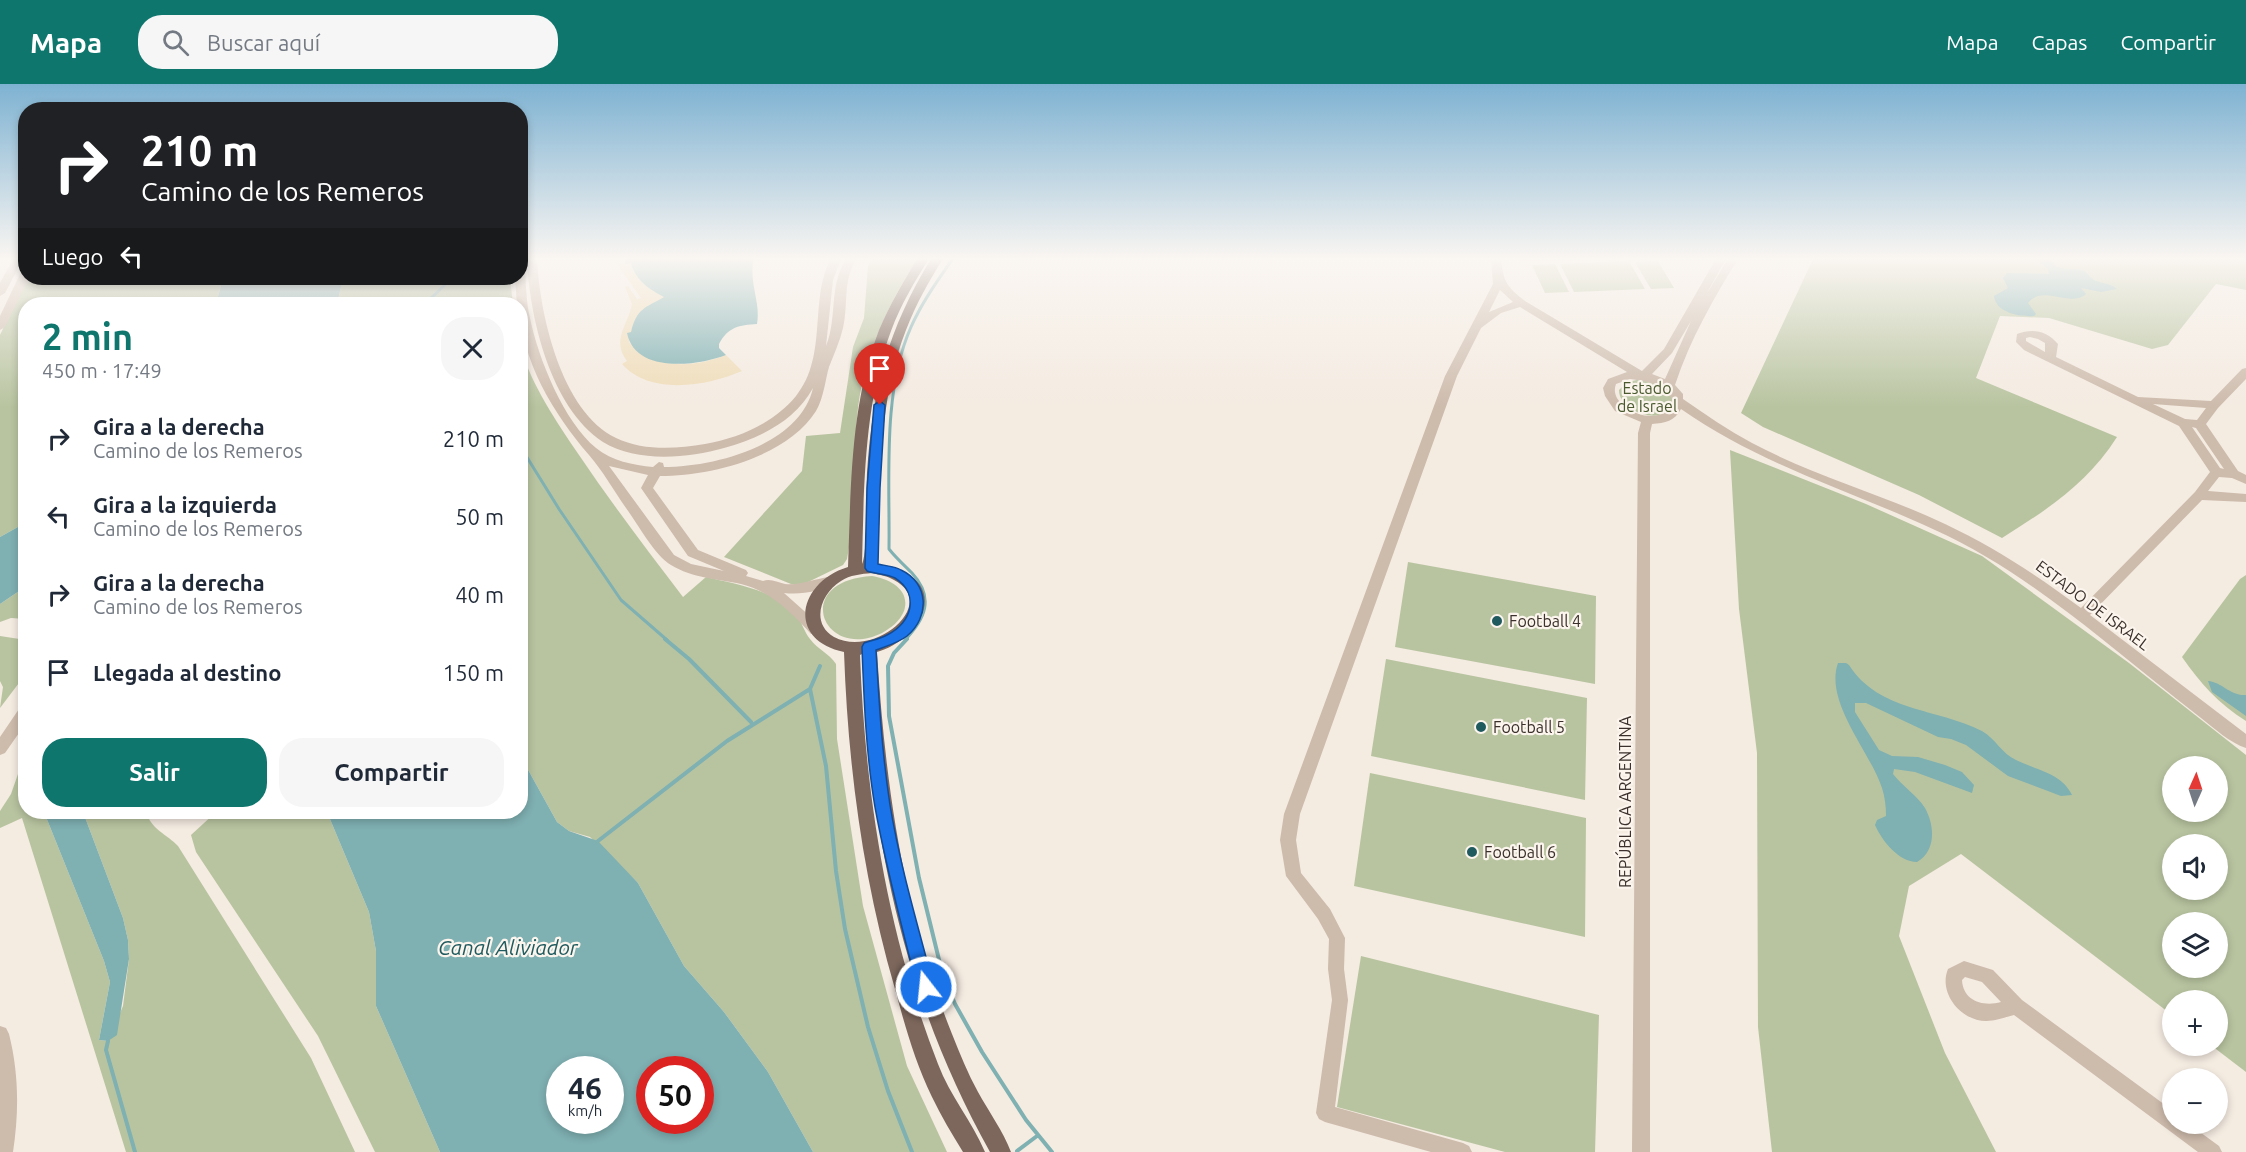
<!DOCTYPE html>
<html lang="es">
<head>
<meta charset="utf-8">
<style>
  :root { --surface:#fff; --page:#f6f6f7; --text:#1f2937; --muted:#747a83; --accent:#0f766e }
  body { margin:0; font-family:Ubuntu,sans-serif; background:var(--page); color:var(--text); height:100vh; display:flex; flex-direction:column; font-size:22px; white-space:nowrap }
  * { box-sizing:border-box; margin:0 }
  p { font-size:20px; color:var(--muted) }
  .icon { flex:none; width:33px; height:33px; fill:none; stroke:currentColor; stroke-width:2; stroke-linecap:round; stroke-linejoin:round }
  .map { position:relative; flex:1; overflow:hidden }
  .details { position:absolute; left:18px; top:213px; width:510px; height:522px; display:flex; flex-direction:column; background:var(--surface); border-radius:24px; box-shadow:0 3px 9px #0003 }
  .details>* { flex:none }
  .guide { position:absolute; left:18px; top:18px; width:510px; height:183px; border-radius:24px; box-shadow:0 3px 9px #0003; background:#202124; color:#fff; overflow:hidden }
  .needle { width:39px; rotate:3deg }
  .fabs { position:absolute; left:2162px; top:672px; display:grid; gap:12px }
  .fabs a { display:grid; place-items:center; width:66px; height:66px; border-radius:50%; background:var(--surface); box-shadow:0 3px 9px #0003; font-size:30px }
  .speed { position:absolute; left:546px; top:972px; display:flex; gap:12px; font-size:30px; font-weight:700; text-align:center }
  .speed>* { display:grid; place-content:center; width:78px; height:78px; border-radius:50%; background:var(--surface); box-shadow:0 3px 9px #0003; line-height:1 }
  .speed small { font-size:15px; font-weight:400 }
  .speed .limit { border:9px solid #d22; background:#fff; color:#111 }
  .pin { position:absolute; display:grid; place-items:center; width:51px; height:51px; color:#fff; margin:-62px -26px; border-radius:50% 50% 50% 0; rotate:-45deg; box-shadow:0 0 6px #0007 }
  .pin .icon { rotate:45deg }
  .me { position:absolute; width:66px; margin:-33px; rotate:344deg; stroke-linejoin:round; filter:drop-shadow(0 0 4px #0008) }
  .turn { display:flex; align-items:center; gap:21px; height:126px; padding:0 24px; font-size:27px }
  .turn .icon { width:78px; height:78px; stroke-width:2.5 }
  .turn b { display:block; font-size:42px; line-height:51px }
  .then { display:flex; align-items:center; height:57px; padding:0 24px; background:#0003; gap:12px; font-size:22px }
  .round { display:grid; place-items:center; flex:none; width:63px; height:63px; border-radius:24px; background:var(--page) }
  .overview { display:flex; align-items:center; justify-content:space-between; height:102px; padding:0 24px }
  h1 { font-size:36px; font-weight:700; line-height:45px; color:var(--accent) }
  .primary-button { display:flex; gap:12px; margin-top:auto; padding:12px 24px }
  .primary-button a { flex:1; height:69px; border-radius:24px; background:var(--accent); color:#fff; font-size:24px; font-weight:700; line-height:69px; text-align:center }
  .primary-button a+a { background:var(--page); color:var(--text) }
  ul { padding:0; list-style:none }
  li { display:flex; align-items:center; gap:18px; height:78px; padding:0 24px }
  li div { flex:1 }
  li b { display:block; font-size:22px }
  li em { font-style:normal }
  header { display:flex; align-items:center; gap:36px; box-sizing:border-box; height:84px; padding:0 30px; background:var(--accent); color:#fff }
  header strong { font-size:28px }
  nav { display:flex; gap:33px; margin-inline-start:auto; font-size:21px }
  .search { width:420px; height:54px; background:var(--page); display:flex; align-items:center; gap:15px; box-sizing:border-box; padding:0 21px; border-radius:24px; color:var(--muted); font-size:22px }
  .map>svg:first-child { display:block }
  .green { fill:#b8c4a0; fill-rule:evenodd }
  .sand { fill:#efdcb8 }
  .water { fill:#7fb0b2; fill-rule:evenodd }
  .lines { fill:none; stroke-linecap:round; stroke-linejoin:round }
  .stream-far1 { stroke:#7fb0b2; stroke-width:3 }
  .stream { stroke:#7fb0b2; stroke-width:4 }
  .minor { fill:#cdbbac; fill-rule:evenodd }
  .major { fill:#7d675c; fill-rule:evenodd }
  .route { fill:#1a73e8; stroke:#114b97; stroke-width:1.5 }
  .poi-dot { fill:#1f5a5e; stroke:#fbf5ee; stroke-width:2 }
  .labels { text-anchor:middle; stroke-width:4.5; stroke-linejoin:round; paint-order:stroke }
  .park-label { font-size:16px; fill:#4a5a2e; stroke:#fbf5ee }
  .street-label { font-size:16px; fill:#3b302b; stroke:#fbf5ee }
  .poi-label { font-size:16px; fill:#3b302b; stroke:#fbf5ee; text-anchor:start }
  .near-water-label { font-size:21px; font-style:italic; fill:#1f5a5e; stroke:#fbf5ee }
</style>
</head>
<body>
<header>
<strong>Mapa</strong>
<div class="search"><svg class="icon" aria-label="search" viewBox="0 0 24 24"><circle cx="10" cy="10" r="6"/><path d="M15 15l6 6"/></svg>Buscar aquí</div>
<nav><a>Mapa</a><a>Capas</a><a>Compartir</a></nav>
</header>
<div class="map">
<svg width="2246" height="1068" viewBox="0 0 2246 1068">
  <rect width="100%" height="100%" fill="#f4ebe1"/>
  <path class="green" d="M873,173H919C887,221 862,275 857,334C853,380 856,429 847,475L843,481L804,500H791L724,473L802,387L806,352L840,349L853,263L864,234L868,182Z
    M1814,173H2246V206L2216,200L2168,261L2152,265L2049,234L2000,232L1976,294L2117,353C2087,400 2048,425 2002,454L1919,411L1763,343L1741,329Z
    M1629,177L1645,205L1574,208L1560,180Z
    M1658,177L1674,204L1651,205L1635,178Z
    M1555,180L1569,208L1545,209L1532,181Z
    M27,194H223L216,220H26L25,439L0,453V251Z
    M343,194H510L513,220H337Z
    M520,262C532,302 556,337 579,371C612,420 648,467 683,513L706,493C735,500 775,506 796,530C802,538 804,548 810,555C818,566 829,569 836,580L837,655L863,822L907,982L947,1068H813L768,988L724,928L684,882L638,799L590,753L569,747L557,738L521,673Z
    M1642,295L1667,304L1675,321C1672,324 1668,328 1664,330C1648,336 1619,325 1619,306L1627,298Z
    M1730,366L1866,420L1982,472L2129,579L2246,671V988L2212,962H2217V916H2172V931L1961,770L1909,802L1899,852L1945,969L1996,1068H1772L1758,943L1757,669L1739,525ZM2172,682H2217V728H2172ZM2172,760H2217V806H2172ZM2172,838H2217V884H2172Z
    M1408,478L1596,512L1595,600L1395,563Z
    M2246,491V637C2219,620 2200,599 2182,573L2240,495Z
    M872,492C889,495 911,505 904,527C900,537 891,544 882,549C823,578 790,497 872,492Z
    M25,503V535L11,534L0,538V520Z
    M0,552L26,556L25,591L0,624L3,603L0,597Z
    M1386,575L1587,614L1585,716L1371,672Z
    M25,670L26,728H44L104,877L110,898L99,956L108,957L123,922L129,875L128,856L123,834L83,728H147C149,744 168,751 178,762L311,974L355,1068H126L22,734L0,744V727L11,710Z
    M1370,689L1586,734L1585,853L1354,802Z
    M216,728H327L369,828L376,867V922L440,1068H375L318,952L196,768L191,751Z
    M1361,872L1599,931L1595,1068H1505L1337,1023Z"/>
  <path class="sand" d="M612,173H625V179H631C636,197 649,205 665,213C640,226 634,230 629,258C652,286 694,284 726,271L742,287C708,302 650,312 622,280L627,277C611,255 628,242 632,220L625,203L628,202L637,215L641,214Z"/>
  <path class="water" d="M625,173H754C748,199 761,217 757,240C739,241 728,243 719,260V264L726,271C698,282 635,290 627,249L631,248C637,224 645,224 664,213C649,205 636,197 631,179L625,180Z
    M2035,173H2049C2054,188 2068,184 2081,186C2088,188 2088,191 2091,194C2098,200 2110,198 2117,205L2101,208L2081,204L2086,210C2070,224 2042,200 2028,219L2036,230L2034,232C2020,233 1996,229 1994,212L2008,204L2003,194L2007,189L2049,190L2048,185Z
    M223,194H343L337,220H216Z
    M25,439V503L0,520V453Z
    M1838,579H1846L1849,581C1879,628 1937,624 1982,647C1996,655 2001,669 2016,676C2036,686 2062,689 2072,711L2061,712L2008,692L1966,661L1951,655L1938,653L1866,619H1855V628L1879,666L1892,672L1918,673L1945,681L1962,688L1974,701L1972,709L1915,688L1894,685L1893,690C1902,702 1917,711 1925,724C1935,742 1936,767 1917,778C1899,778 1882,757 1875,741L1877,736L1886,732C1886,723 1885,713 1882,704C1871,669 1824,618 1838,579Z
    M2208,597C2222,598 2230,612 2246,611V632L2212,608Z
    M521,673L557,738L569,747L598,757L638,799L684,882L724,928L768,988L813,1068H440L376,922V867L369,828L327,728H520ZM560,986H610V1036H560ZM650,986H700V1036H650Z
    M44,728H83L123,834L128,856L129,875L117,951L108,957L99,956L110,898L104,877Z"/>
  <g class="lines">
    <path class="stream-far1" d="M425,220L452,194
      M520,362L559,425L621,516L667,556
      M905,556C925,535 935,514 912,489C904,481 896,474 889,465C890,395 882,308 911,243C922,218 938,196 954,173"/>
    <path class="stream" d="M665,555L689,575L751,638
      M907,555L894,569L888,582L889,632L919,794L943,892L955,920L982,968L1026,1036L1052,1068
      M820,582L810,605L826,682L836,787L845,845L868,943L888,1007L912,1068
      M598,757L727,657L810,605
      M108,957L106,966L135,1068
      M1017,1067L1037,1052"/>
    <path class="minor" d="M14,173H24L5,209L0,212V199Z
      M527,173H537C539,228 561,328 616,354C643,367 676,365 705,360C739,354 774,339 796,312C829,271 808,213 832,173H842L833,196L826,262C838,233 828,198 848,173H858C842,195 849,218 843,244C840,257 834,270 829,283C825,297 824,313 816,327C787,373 711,392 660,392L653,404L698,466L746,486L748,489L746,492L763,497C770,494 777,498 785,500C803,502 827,490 837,493L839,496L837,499C819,507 803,511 784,509L821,542L823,546L821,550H811C792,529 770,507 741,500C718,495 692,494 671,481C655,472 638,440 626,424C614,407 603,387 589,371C554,330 520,276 520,220H517L515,194H520V180L525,183C526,200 526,217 530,234C538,274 564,338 596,364C612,377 633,381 653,383L659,378L663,379L664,383C715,383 800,361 813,304C795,337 760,354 724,364C688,374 637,379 603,358C550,323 529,232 527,173ZM609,382L648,391L641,404L688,472L724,487L691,480L674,471Z
      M1491,173H1501C1503,197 1506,202 1525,217L1642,287L1664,265L1717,173H1727L1706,211L1729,173H1739C1714,214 1690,255 1675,301L1683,310V315C1706,331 1728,346 1752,359C1814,392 1882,410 1945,440C1994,463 2038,492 2081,524L2195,408L2210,388L2179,342L2024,266L2016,258L2017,250C2033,244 2047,247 2058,260L2056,273L2138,313L2211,317L2242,285L2246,284V295L2218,324L2206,340L2238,387L2246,391V400L2232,394L2219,393L2208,407L2246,410V418L2202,416L2090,531L2246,650V664C2230,659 2214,644 2201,634C2167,608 2135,581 2102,555C2049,513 1995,473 1935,446C1849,406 1759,380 1681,325C1675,337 1665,339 1652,340L1650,349V1068H1632L1638,349L1641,338L1615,327L1605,312L1603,304L1608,295L1627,288L1520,223L1501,229L1481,244L1457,292L1300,730L1296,756L1301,789L1330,825L1345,854L1344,885L1348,916L1335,1023L1463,1059L1469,1062L1472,1068H1431L1325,1038L1319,1035L1316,1029L1332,916L1328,885L1329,855L1318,835L1286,792L1280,756L1284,730L1445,292L1493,200ZM1500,206L1513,218L1489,228ZM1691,237L1665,295L1652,290L1672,269ZM2030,253L2038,255L2045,259V268L2026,257V254ZM1630,295C1706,303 1663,354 1623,321C1616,315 1613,308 1616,300ZM2153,320L2206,324L2197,336L2185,335ZM2192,343L2196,344L2224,385L2220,384Z
      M26,185V194H29L5,243L0,246V232L21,188Z
      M26,620V639L5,669L0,671V653L21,622Z
      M1964,877L1993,886L2022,916L2172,1026V1040H2189L2219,1062L2222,1068H2198L2014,931C2005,933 1996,937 1986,937C1961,937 1938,909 1948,885ZM1965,893L1982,898L2001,918C1983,923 1963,917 1962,896Z
      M0,942L6,944L9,950C19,990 19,1028 13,1068H0Z"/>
    <path class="major" d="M918,173H930C915,197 901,220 891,247C864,320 864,402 862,480C868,468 866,407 867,389C873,303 887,247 932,173H944C929,197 916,220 906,246C877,320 880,403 878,480C893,484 910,487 920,501C938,529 902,562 877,568C885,698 903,828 952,950C960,970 968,990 978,1008C989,1028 1003,1047 1011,1068H990C902,910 870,750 862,570L860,571C865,709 887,850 938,980C950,1012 972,1037 985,1068H963C952,1050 941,1032 932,1013C915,978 905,942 895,905C863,795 848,683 844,568C786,556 798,498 848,483C851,404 850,321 879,246C890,220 904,197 918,173ZM872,489C879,491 888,492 894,496C940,520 874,575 834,553C810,539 821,509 841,497C850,491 861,490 872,489Z"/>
  </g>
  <linearGradient id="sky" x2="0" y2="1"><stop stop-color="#7eb2d2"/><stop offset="0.54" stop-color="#faf6f2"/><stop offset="1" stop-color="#faf6f2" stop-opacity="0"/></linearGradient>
  <rect width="2246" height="323" fill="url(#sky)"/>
  <path class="route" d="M880,317L885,321L880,404L878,480C885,482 895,482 901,486C929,499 930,533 907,552C898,559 887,562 876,566C879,618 882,669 890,721C900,782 918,842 934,903L932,908L926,911L920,908L917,903C902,843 886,784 875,723C866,670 864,616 862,563L864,559C872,556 880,555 887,551C912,539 920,510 895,494C887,490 875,490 867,487L865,484L867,404L874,321Z"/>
  <g class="poi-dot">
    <circle cx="1497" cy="537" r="6"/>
    <circle cx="1481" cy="643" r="6"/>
    <circle cx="1472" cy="768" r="6"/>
  </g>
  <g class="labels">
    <g class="park-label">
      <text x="1647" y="310">Estado<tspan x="1647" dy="18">de Israel</tspan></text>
    </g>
    <g class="street-label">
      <text transform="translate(2093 521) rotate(37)" y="6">ESTADO DE ISRAEL</text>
      <text transform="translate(1625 718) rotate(-90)" y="6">REPÚBLICA ARGENTINA</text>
    </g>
    <g class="poi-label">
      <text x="1509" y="543">Football 4</text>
      <text x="1493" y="649">Football 5</text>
      <text x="1484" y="774">Football 6</text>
    </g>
    <g class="near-water-label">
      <text x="508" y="871">Canal Aliviador</text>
    </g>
  </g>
</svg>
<div class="fabs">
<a><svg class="needle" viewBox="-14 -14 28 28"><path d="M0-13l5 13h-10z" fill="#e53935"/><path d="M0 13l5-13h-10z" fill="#747a83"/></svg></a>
<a><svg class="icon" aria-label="sound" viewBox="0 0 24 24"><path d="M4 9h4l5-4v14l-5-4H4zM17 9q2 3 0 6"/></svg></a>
<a><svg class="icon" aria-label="layers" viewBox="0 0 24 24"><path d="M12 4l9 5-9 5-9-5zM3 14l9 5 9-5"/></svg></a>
<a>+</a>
<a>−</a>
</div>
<div class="speed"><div>46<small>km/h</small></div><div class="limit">50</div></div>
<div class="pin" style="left:880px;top:321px;background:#d93025"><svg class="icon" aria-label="arrive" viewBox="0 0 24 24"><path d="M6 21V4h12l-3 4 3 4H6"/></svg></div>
<svg class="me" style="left:926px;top:903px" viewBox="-20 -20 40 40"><circle r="17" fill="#1a73e8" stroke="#fff" stroke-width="3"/><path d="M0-11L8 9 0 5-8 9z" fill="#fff"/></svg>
<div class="guide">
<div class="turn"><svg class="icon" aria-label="right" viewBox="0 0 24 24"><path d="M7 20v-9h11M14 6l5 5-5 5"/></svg><div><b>210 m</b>Camino de los Remeros</div></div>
<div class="then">Luego<svg class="icon" aria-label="left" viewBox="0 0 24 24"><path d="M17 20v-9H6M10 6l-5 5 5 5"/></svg></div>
</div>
<section class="details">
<div class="overview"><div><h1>2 min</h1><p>450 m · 17:49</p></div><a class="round"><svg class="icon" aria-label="close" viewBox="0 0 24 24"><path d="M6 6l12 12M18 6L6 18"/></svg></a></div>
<ul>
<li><svg class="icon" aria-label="right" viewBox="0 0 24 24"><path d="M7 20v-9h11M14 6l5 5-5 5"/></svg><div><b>Gira a la derecha</b><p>Camino de los Remeros</p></div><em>210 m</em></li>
<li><svg class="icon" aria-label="left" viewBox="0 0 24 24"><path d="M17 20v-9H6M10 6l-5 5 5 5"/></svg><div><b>Gira a la izquierda</b><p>Camino de los Remeros</p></div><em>50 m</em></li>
<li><svg class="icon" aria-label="right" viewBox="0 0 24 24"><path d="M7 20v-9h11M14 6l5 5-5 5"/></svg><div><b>Gira a la derecha</b><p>Camino de los Remeros</p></div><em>40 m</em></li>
<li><svg class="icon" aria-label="arrive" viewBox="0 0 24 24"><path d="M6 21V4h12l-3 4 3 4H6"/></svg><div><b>Llegada al destino</b></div><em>150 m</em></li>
</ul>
<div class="primary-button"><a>Salir</a><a>Compartir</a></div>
</section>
</div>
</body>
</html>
